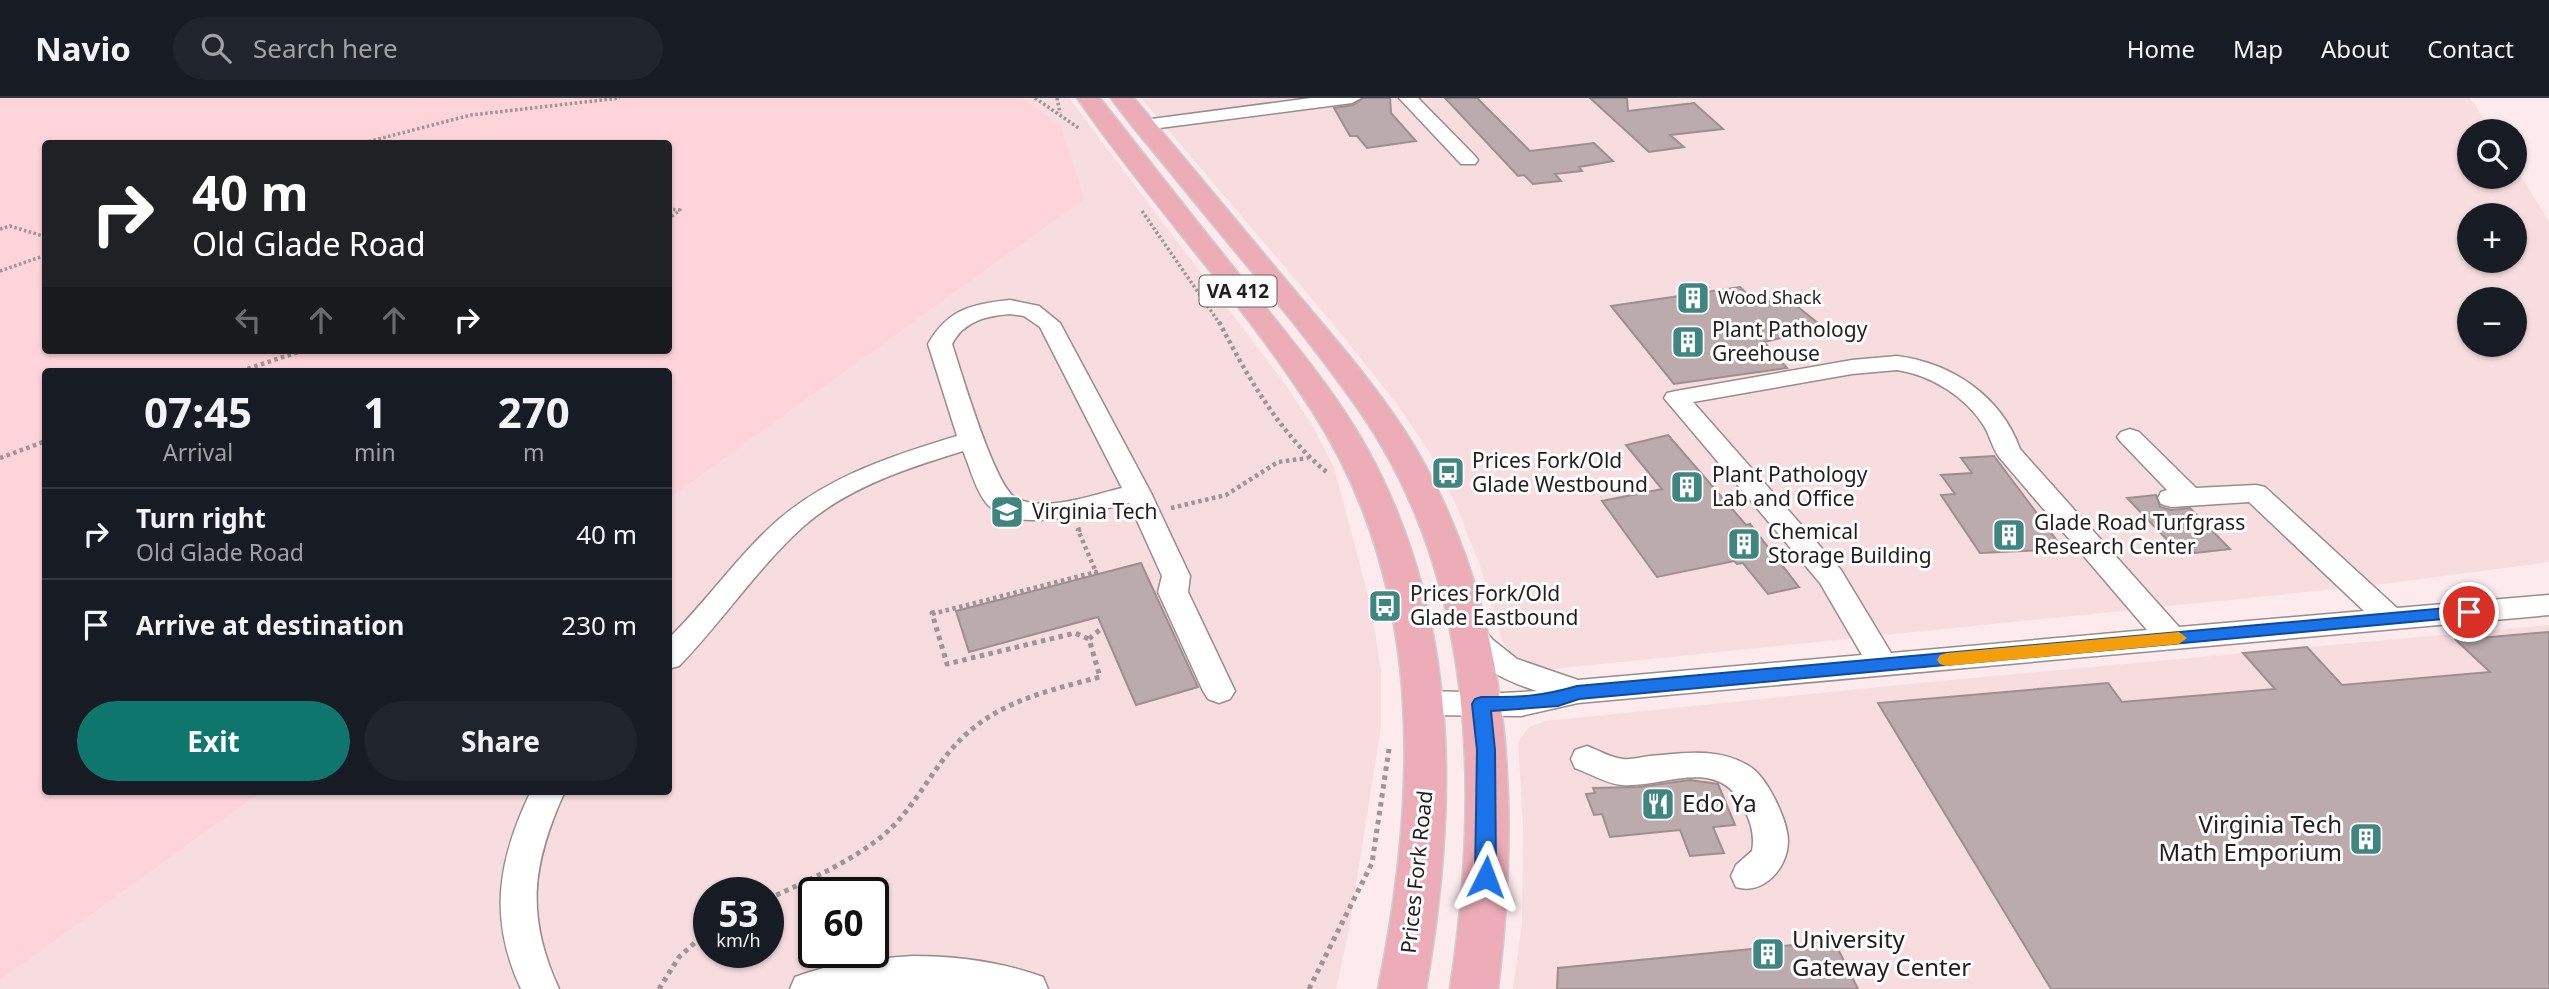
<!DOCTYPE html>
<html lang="en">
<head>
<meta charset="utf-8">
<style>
  :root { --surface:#171b24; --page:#20242c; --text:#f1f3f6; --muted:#9ea1a6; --line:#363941; --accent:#0f766e }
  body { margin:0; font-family:"Noto Sans",sans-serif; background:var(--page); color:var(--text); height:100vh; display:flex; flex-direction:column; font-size:26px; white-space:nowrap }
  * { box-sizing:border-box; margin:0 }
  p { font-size:23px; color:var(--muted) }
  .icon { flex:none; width:38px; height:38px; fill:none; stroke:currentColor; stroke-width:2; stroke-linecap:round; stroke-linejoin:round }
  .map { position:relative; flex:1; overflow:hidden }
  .panel { position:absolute; left:42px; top:270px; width:630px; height:427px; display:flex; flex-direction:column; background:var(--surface); border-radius:7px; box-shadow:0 2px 5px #0004 }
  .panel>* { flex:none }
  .guide { position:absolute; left:42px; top:42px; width:630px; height:214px; border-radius:7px; box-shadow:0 2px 5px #0004; background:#202124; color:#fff; overflow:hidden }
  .buttons { position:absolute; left:2457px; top:21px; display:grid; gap:14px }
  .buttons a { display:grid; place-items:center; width:70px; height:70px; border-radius:50%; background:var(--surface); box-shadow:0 2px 5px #0004; font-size:35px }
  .speed { position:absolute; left:693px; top:779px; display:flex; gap:14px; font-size:35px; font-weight:700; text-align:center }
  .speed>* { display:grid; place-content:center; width:91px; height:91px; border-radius:50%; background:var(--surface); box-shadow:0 2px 5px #0004; line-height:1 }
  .speed small { font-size:18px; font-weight:400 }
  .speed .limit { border:4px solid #111; border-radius:10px; background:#fff; color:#111 }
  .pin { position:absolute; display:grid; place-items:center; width:60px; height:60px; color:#fff; margin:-30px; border:4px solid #fff; border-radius:50%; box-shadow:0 2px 7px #0007 }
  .me { position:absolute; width:77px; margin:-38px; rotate:3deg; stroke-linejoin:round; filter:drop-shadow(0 0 5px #0008) }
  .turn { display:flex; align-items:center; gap:24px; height:147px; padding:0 35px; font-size:32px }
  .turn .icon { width:91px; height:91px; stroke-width:2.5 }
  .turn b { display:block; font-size:49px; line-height:60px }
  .lanes { display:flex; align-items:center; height:66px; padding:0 35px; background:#0003; justify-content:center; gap:35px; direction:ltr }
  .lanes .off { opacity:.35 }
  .eta { display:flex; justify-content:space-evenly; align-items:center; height:119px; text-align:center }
  .eta b { font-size:42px; font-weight:700; line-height:49px }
  .button { display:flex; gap:14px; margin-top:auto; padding:14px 35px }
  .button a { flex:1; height:80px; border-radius:42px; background:var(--accent); color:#fff; font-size:28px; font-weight:700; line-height:80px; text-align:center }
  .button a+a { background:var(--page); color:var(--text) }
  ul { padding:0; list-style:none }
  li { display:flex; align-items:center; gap:21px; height:91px; padding:0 35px; border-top:2px solid var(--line) }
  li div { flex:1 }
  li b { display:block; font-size:26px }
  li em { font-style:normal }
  header { display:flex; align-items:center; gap:42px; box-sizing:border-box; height:98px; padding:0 35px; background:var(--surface); border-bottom:2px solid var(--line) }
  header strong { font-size:33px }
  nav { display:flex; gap:38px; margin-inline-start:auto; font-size:24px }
  .search { width:490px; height:63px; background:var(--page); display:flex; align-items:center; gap:18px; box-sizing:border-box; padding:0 24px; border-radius:38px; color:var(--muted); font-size:26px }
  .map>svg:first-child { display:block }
  .built { fill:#f8dde0; fill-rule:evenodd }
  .green { fill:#fed4da; fill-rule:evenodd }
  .building { fill:#bcabad; stroke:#9f8e90; stroke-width:2 }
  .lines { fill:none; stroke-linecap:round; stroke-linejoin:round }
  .minor-casing { stroke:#9b8b8d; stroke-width:3 }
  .major-casing { stroke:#cfcdce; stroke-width:3 }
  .path-far2 { stroke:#a19496; stroke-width:3.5; stroke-dasharray:2.5 2.5; stroke-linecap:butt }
  .path-far1 { stroke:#a19496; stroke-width:4.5; stroke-dasharray:3.5 3.5; stroke-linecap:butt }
  .path { stroke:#a19496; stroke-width:5; stroke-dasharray:4.5 4.5; stroke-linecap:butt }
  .minor { fill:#fff; fill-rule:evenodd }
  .major { fill:#ecacb8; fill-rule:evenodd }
  .route { fill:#1a73e8; stroke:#114b97; stroke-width:2 }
  .slow { fill:#f59e0b }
  .labels { text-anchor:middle; stroke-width:6; stroke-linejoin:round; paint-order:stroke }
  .far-poi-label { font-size:18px; fill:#231d1e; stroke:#fdfdfd; text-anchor:start }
  .shield { fill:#fdfdfd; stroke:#646061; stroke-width:2 }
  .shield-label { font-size:19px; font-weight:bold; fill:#231d1e }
  .poi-label { font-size:21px; fill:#231d1e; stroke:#fdfdfd; text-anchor:start }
  .street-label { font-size:21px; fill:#231d1e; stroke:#fdfdfd }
  .near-poi-label { font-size:24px; fill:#231d1e; stroke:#fdfdfd; text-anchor:start }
</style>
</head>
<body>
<header>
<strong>Navio</strong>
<div class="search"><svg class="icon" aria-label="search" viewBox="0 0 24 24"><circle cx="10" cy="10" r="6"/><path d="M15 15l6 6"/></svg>Search here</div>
<nav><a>Home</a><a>Map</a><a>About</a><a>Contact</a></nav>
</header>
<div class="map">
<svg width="2549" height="891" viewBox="0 0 2549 891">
  <rect width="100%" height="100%" fill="#fceaed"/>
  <path class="built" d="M0,0H1069L1285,286L1313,329L1334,369L1371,509L1381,573V629L1348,837L1336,891H0ZM46,46H668V252H46ZM46,273H668V693H46ZM709,794H768V854H709ZM814,794H873V854H814Z
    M1141,0H2470L2492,33H2469V79H2515V69L2549,123V464L2375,487L1552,571L1528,566L1513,556L1502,543L1480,468L1456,407L1430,355L1396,305L1334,227ZM2469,117H2515V163H2469ZM2469,201H2515V247H2469Z
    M2549,527V891H1513L1522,826L1523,727L1518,644L1529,629L1545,623L1929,584Z"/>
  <path class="green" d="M0,0H1022L1061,28L1084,101L669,400L668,273H46V693H262L0,882ZM46,46H668V252H46Z"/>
  <path class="building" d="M1363,0H1390L1391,15L1416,43L1367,50L1357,38H1350L1334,10L1353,7Z
    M1445,0H1477L1530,53L1594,45L1613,63L1579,69L1582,73L1555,76L1561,83L1533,86L1524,77L1518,78Z
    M1590,0H1627L1628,13L1694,5L1723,31L1670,37L1684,49L1649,54Z
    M1740,189L1757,206L1787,200L1824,230L1764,244L1787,270L1674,286L1611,208Z
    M1668,337L1746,427L1750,426L1799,489L1768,496L1743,465L1737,466L1734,463L1657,479L1602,403L1662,391L1626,347Z
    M1994,358L2033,410L2063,451L1980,455L1941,397L1955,396L1941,377L1972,375L1961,360Z
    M2156,397L2160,409L2171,412L2190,410L2230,451L2195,455L2186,445L2172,447L2127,400Z
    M1141,465L1198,589L1136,607L1098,519L969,554L956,513Z
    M2549,534V891H2051L1878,605L2108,585L2122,604L2275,591L2243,555L2307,549L2342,587L2490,574L2456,542Z
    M1690,682L1718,686L1735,727L1713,729L1724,755L1690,758L1680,732L1610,739L1602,716L1594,717L1586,696L1595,695L1593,690L1639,689Z
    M1834,843L1858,891H1557L1558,870Z"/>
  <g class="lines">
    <defs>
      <path id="minor" d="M1311,0H1361L1352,5L1144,32L1135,27L1144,22Z
        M1399,0H1418L1475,58L1478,62L1475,66H1461Z
        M1010,202L1039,208L1060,225L1151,395L1190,478L1188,494L1235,593L1230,601L1219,605L1208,601L1203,593L1158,494L1162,478L1129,405C1093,413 1018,438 988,407C976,394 970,369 963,353C908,370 848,389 804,428C757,470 723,523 679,568L668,571V541C703,507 731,467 766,433C819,381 888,359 957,338L928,246C948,211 972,206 1010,202ZM1010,216L1024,218L1040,229L1122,390C1091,397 1046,415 1016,400C995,390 961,273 952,246C964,223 986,218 1010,216Z
        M1897,258C1952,265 2001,298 2020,351L2179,529L2364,513L2249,404L2171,409L2161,406L2158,400L2161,394L2167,392L2121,344L2117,339L2121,334L2130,331L2139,334L2196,390L2256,387L2265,389L2397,510L2549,497V517L1578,605L1521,618L1424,617L1413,613L1408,605L1413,597L1424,593L1502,595L1537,593C1502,582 1473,567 1454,534L1458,527L1469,523L1480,527L1493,542L1517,561L1578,582L1862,557L1820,485L1664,300L1667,295L1676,293L1852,262ZM1897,272C1931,277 1966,299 1984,328C1990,338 1992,349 1999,359L2147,532L1891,555L1841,472L1693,304L1852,276Z
        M1587,648C1598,652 1611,660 1623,661C1631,662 1641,659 1650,658C1684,655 1718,649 1749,668C1767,678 1788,723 1788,743C1788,770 1763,798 1736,789L1731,778L1736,767L1752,753C1755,738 1751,724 1744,711C1720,656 1665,690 1622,687C1607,686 1589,675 1575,670L1571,661L1575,652Z
        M531,693H565C532,766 525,817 559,891H521C488,820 498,762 531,693Z
        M913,858C956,858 1002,864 1043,879L1048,891H790L795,879C832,865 874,860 913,858Z"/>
      <path id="major" d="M1077,0H1100C1150,64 1200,128 1251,191C1292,243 1337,295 1369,354C1460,523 1458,707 1426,891H1378C1418,695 1425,488 1312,313C1242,203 1151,107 1077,0Z
        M1111,0H1134C1186,62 1238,125 1290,187C1334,240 1381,292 1416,351C1512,516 1521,706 1498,891H1450C1480,694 1476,480 1358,311C1300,228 1233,152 1170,74C1151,50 1129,26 1111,0Z"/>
    </defs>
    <use href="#minor" class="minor-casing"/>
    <use href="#major" class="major-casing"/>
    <path class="path-far2" d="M1035,0L1080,31
      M1057,0L1060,15
      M359,46L471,17L620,0
      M668,111L680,112L668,121
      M1142,113L1220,226
      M0,131L10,128L46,139
      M0,173L46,157"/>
    <path class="path-far1" d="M1219,224C1248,279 1280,337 1329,376
      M241,273L304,252
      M0,360L46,343
      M1171,410L1226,397L1278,364L1308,360
      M1081,431L1078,432L1096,474
      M932,516L1096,474V477"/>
    <path class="path" d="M935,514L932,515L947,566L1075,535L1089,541
      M768,801C807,783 846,766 880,740C910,716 926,682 950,653C990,605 1043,594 1100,579L1089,541L1103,529
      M659,891L679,859L709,832
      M1309,891L1372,765L1389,651"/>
    <use href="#minor" class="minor"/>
    <use href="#major" class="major"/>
  </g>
  <path class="route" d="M2469,508L2478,514L2475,518L1579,601L1558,608L1491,613L1495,652L1496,779L1493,785L1486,788L1478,785L1475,779L1477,652L1472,606L1475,601L1481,599C1519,599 1540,599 1577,588Z"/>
  <path class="slow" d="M2179,534L2187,540L2179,546L1946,568L1940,566L1937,562L1940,557L1946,555Z"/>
  <defs>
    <symbol id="building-square" viewBox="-11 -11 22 22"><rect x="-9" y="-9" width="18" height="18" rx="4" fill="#3f8681" stroke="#fdfdfd"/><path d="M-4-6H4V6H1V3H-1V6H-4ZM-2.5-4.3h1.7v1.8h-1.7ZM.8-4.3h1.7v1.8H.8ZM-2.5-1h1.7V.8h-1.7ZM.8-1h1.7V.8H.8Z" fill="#fff"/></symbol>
    <symbol id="bus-square" viewBox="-11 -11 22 22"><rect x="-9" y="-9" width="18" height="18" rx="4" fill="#3f8681" stroke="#fdfdfd"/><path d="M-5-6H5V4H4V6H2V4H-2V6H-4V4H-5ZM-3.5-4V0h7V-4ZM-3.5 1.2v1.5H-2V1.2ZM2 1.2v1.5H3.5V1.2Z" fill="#fff"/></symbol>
    <symbol id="university-square" viewBox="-11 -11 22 22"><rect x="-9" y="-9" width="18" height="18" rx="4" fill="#3f8681" stroke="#fdfdfd"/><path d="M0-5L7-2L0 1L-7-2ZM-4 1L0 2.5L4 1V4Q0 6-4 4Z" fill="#fff"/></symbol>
    <symbol id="restaurant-square" viewBox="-11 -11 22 22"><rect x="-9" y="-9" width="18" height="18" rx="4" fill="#3f8681" stroke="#fdfdfd"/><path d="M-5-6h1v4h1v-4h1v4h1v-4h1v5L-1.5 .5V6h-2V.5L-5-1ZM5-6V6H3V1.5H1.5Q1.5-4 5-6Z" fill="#fff"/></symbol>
  </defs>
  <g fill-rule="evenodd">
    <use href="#building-square" x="1674" y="181" width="38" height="38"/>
    <use href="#building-square" x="1669" y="225" width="38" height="38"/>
    <use href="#bus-square" x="1429" y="356" width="38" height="38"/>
    <use href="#building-square" x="1668" y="370" width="38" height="38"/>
    <use href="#university-square" x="988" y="395" width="38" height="38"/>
    <use href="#building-square" x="1990" y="418" width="38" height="38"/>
    <use href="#building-square" x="1725" y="427" width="38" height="38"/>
    <use href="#bus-square" x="1366" y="489" width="38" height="38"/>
    <use href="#restaurant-square" x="1639" y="687" width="38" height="38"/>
    <use href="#building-square" x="2347" y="722" width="38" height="38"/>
    <use href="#building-square" x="1749" y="837" width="38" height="38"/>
  </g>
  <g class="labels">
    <g class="far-poi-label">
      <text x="1718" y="206">Wood Shack</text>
    </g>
    <rect class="shield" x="1199.5" y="177.5" width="77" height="31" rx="5"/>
    <g class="shield-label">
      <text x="1238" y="200">VA 412</text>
    </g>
    <g class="poi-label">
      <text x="1712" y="239">Plant Pathology<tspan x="1712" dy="24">Greehouse</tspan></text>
      <text x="1472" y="370">Prices Fork/Old<tspan x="1472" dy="24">Glade Westbound</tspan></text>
      <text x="1712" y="384">Plant Pathology<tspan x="1712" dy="24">Lab and Office</tspan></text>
      <text x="1032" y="421">Virginia Tech</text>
      <text x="2034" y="432">Glade Road Turfgrass<tspan x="2034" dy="24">Research Center</tspan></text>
      <text x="1768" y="441">Chemical<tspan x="1768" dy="24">Storage Building</tspan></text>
      <text x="1410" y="503">Prices Fork/Old<tspan x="1410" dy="24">Glade Eastbound</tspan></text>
    </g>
    <g class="street-label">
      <text transform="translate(1417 774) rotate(-84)" y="7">Prices Fork Road</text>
    </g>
    <g class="near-poi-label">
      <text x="1682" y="714">Edo Ya</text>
      <text x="2342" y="735" text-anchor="end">Virginia Tech<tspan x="2342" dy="28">Math Emporium</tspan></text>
      <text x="1792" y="850">University<tspan x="1792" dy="28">Gateway Center</tspan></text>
    </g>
  </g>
</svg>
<div class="buttons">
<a><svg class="icon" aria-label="search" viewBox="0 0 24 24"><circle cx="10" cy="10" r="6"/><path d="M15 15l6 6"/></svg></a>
<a>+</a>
<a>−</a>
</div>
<div class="speed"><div>53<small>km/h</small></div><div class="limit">60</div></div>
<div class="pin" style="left:2469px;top:514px;background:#d93025"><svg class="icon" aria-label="arrive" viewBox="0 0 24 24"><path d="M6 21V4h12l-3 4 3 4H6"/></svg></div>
<svg class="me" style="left:1486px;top:779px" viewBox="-20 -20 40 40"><path d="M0-17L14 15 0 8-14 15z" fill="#1a73e8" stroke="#fff" stroke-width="4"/></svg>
<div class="guide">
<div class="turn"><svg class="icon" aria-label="right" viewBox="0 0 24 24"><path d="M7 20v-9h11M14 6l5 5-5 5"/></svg><div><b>40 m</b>Old Glade Road</div></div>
<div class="lanes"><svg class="icon off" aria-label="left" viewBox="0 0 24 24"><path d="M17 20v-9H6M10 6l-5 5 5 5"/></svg><svg class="icon off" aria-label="ahead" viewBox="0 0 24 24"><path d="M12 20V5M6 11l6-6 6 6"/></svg><svg class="icon off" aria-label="ahead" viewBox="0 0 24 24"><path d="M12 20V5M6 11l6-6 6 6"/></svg><svg class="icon" aria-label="right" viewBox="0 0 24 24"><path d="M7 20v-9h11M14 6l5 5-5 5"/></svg></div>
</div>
<section class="panel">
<div class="eta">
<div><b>07:45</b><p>Arrival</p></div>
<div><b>1</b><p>min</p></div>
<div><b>270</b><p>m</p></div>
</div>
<ul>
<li><svg class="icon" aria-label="right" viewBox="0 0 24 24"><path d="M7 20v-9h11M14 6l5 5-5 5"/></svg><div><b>Turn right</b><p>Old Glade Road</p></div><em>40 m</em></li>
<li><svg class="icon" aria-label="arrive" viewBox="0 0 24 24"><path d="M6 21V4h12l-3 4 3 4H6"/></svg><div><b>Arrive at destination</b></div><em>230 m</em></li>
</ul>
<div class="button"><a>Exit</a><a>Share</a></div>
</section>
</div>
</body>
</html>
